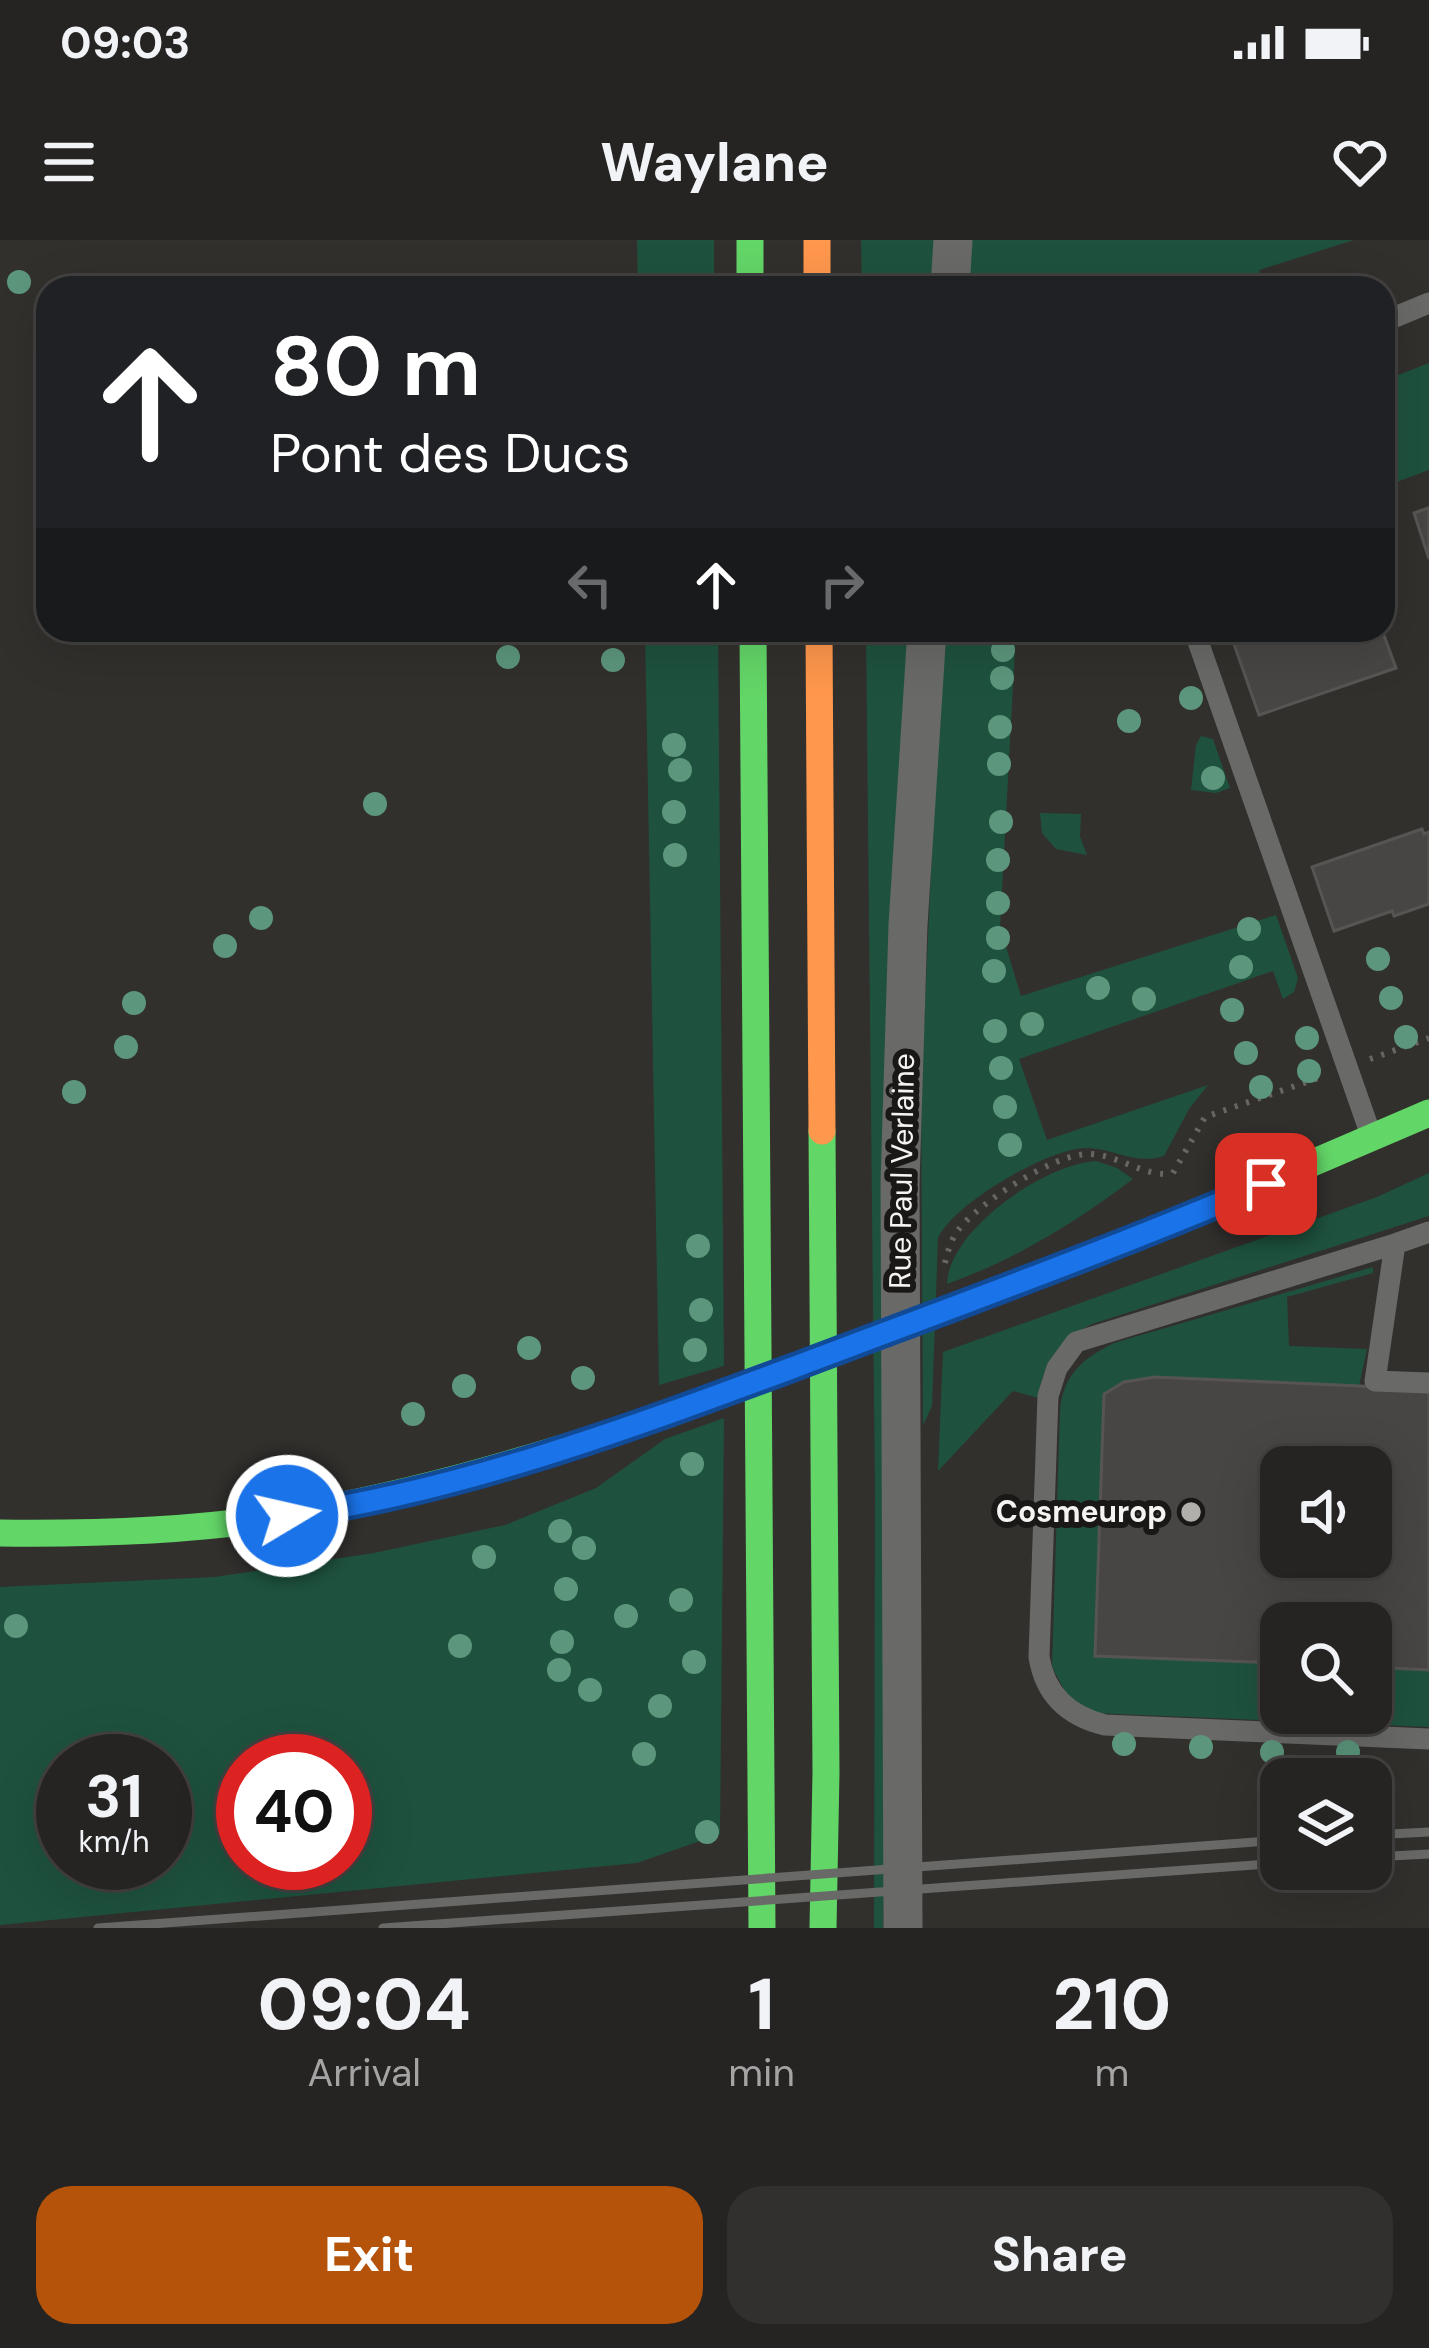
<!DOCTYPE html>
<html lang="en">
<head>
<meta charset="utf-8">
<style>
  :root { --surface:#262422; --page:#32302f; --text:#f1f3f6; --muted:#a4a4a5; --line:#424140; --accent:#b45309 }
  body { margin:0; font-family:"DM Sans",sans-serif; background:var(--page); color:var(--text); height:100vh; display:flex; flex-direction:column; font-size:45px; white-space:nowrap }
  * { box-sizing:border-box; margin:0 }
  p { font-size:39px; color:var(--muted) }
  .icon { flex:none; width:66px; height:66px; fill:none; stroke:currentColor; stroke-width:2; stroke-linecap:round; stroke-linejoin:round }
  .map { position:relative; height:1688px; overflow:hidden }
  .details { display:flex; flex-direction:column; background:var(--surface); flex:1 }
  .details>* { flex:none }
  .banner { position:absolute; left:36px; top:36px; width:1359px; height:366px; border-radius:36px; box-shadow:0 12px 48px #0002,0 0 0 3px var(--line); background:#202124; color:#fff; overflow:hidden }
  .fabs { position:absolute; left:1260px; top:1206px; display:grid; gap:24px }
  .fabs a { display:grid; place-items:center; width:132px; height:132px; border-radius:24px; background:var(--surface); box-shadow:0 12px 48px #0002,0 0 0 3px var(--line); font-size:60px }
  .speed { position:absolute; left:36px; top:1494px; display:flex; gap:24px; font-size:60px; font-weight:700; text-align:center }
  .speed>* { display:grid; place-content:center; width:156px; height:156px; border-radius:50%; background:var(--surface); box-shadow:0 12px 48px #0002,0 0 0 3px var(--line); line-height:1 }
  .speed small { font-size:30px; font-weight:400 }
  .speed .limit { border:18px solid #d22; background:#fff; color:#111 }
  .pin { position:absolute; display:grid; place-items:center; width:102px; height:102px; color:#fff; margin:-51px; border-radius:24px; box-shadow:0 6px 18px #0006 }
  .me { position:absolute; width:132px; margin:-66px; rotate:81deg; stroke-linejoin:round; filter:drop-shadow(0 0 9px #0008) }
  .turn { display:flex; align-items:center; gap:42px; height:252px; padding:0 36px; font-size:54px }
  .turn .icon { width:156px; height:156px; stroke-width:2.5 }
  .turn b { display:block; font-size:84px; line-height:102px }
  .lanes { display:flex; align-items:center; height:114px; padding:0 36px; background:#0003; justify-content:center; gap:60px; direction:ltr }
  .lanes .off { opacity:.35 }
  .eta { display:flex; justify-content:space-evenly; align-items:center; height:204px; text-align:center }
  .eta b { font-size:72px; font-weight:800; line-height:84px }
  .primary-button { display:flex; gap:24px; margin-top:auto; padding:24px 36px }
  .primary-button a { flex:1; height:138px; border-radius:36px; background:var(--accent); color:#fff; font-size:48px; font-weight:800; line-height:138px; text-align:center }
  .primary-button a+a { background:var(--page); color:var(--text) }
  .status { display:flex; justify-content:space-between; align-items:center; height:84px; padding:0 60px; background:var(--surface); direction:ltr }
  .status svg { height:33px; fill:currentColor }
  header { display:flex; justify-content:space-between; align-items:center; height:156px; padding:0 36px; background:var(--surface); font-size:54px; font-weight:800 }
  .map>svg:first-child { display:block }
  .green { fill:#1e523e; fill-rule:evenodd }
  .building { fill:#484644; stroke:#575553; stroke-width:3; fill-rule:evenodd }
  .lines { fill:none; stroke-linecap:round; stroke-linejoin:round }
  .path { stroke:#676664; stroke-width:6; stroke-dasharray:3 9; stroke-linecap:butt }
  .lane { stroke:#696968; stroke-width:21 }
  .street { stroke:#696968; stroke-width:39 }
  .fast { stroke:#63d668; stroke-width:27 }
  .slow { stroke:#ff974d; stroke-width:27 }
  .rail { stroke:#696967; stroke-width:9 }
  .slow-bridge { stroke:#ff974d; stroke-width:27 }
  .tree { fill:#5c967c }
  .route-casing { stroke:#114b97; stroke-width:30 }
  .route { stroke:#1a73e8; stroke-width:21 }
  .poi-dot { fill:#b1afac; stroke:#1a1816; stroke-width:4.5 }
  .labels { text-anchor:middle; stroke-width:12; stroke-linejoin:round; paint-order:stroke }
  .street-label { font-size:30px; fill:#f6f3f0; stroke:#1a1816 }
  .poi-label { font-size:30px; font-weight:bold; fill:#f6f3f0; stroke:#1a1816; text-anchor:end }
</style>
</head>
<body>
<div class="status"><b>09:03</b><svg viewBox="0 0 49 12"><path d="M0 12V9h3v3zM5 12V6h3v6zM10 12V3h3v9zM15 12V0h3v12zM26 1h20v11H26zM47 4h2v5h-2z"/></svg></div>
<header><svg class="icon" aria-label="menu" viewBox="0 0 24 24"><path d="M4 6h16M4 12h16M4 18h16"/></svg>Waylane<svg class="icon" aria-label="heart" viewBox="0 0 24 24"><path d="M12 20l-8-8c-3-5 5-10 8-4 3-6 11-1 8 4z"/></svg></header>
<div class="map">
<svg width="1429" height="1688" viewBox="0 0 1429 1688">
  <rect width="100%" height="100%" fill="#32302d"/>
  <path class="green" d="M637,0H714V48H638Z
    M861,0H937L934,48H862Z
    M969,0H1354L1259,30L1265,48H964Z
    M1429,123V230L1383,247V141Z
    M645,390H718L724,1126L659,1145Z
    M866,390H910L883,1688H874L875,1254Z
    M942,390H1016L1000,687L1021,756L1276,675L1298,738L1294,752L1283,759L1273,731L1019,819L1047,900L1208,845L1189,869L1164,916C1135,925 1117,910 1090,908C1052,905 953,964 938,998L932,1166L923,1185L921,852Z
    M1201,496L1213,499L1230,548L1216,553L1191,550L1196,505Z
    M1040,573L1081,574L1080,597L1087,615L1056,609L1042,593Z
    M1096,921L1117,928L1133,939C1075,983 1016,1019 947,1044C949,989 1045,924 1096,921Z
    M1429,933V976L1092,1084C1058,1101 1045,1121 1038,1158L1013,1151L938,1231L943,1112L1377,957Z
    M1373,1027V1033L1287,1057L1289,1106L1367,1109L1359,1146L1155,1137L1124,1142L1096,1416L1281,1423V1473H1371V1427L1429,1430V1487L1093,1473L1067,1455L1052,1427L1060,1171C1063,1135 1082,1119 1114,1103Z
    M724,1178L720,1594L637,1623L0,1685V1347L215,1337L374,1313L505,1285L596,1248L665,1199ZM63,1521H165V1623H63ZM243,1521H345V1623H243Z"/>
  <path class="building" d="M1428,268L1429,270V319L1414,273Z
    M1229,390H1382L1396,428L1259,475Z
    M1422,589L1424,594L1429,592V664L1394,676L1392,671L1334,691L1312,627Z
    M1155,1137L1429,1149V1430L1371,1427V1383H1281V1423L1095,1416L1104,1154L1124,1142ZM1281,1227H1371V1317H1281Z"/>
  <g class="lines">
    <path class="path" d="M1370,819L1429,798
      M1173,933L1205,877L1324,836
      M945,1023C948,1011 951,999 959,989C980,962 1054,914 1088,914C1117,914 1140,935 1169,934"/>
    <path class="lane" d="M1383,82L1429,63
      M1194,390L1372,898
      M1429,992L1395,1004L1375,1141L1429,1143
      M1395,1004L1076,1102L1057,1128L1048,1156L1039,1417C1045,1454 1068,1476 1105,1485L1429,1499"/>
    <path class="street" d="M950,48L953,0
      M903,1688L900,943L908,685L927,390"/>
    <path class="fast" d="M750,0V48
      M753,390L762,1688
      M822,891L826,1533L823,1688
      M976,1059L1177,981L1429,873
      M0,1293C86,1294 171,1292 257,1280C397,1260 532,1219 666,1175"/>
    <path class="slow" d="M817,0V48
      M819,390L822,891"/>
    <path class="rail" d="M1371,1595L1429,1592
      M1371,1617L1429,1614
      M98,1688L1281,1600
      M383,1688L1281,1623"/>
    <path class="slow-bridge" d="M666,1175L976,1059"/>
  </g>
  <g class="tree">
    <circle cx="19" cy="42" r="12"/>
    <circle cx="1003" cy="410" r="12"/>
    <circle cx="508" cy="417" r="12"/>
    <circle cx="613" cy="420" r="12"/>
    <circle cx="1002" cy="438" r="12"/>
    <circle cx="1191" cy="458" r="12"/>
    <circle cx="1129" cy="481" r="12"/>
    <circle cx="1000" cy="487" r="12"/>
    <circle cx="674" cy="505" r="12"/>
    <circle cx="999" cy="524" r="12"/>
    <circle cx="680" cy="530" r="12"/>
    <circle cx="1213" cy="538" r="12"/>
    <circle cx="375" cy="564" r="12"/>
    <circle cx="674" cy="572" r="12"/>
    <circle cx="1001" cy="582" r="12"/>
    <circle cx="675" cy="615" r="12"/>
    <circle cx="998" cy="620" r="12"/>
    <circle cx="998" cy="663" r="12"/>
    <circle cx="261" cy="678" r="12"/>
    <circle cx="1249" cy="689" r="12"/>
    <circle cx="998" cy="698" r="12"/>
    <circle cx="225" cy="706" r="12"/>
    <circle cx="1378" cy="719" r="12"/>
    <circle cx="1241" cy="727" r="12"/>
    <circle cx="994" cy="731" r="12"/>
    <circle cx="1098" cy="748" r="12"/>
    <circle cx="1391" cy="758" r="12"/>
    <circle cx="1144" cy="759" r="12"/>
    <circle cx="134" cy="763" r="12"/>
    <circle cx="1232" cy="770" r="12"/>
    <circle cx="1032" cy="784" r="12"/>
    <circle cx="995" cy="791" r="12"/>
    <circle cx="1406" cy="797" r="12"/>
    <circle cx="1307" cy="798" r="12"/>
    <circle cx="126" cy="807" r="12"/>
    <circle cx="1246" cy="813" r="12"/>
    <circle cx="1001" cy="828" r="12"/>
    <circle cx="1309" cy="831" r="12"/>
    <circle cx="1261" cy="847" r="12"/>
    <circle cx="74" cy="852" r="12"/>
    <circle cx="1005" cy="867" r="12"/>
    <circle cx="1010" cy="905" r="12"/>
    <circle cx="698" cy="1006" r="12"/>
    <circle cx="701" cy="1070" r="12"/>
    <circle cx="529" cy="1108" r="12"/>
    <circle cx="695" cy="1110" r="12"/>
    <circle cx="583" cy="1138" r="12"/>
    <circle cx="464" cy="1146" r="12"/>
    <circle cx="413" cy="1174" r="12"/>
    <circle cx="692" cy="1224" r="12"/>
    <circle cx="560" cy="1291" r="12"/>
    <circle cx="584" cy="1308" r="12"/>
    <circle cx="484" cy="1317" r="12"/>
    <circle cx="566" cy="1349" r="12"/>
    <circle cx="681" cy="1360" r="12"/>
    <circle cx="626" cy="1376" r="12"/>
    <circle cx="16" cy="1386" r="12"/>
    <circle cx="562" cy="1402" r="12"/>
    <circle cx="460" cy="1406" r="12"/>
    <circle cx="694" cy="1422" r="12"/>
    <circle cx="559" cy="1430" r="12"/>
    <circle cx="590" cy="1450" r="12"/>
    <circle cx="660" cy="1466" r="12"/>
    <circle cx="1124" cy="1504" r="12"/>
    <circle cx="1201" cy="1507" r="12"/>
    <circle cx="1272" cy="1512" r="12"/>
    <circle cx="1348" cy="1512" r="12"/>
    <circle cx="644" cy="1514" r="12"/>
    <circle cx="707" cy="1592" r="12"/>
  </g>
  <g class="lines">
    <defs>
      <path id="route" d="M287,1276C465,1250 633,1187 800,1125C956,1066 1113,1009 1266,944"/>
    </defs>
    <use href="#route" class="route-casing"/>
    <use href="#route" class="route"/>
  </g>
  <circle class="poi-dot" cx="1191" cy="1272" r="12"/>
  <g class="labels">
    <g class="street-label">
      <text transform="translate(902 931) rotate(-89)" y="10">Rue Paul Verlaine</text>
    </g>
    <g class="poi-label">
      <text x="1167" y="1282">Cosmeurop</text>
    </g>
  </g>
</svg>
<div class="fabs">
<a><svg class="icon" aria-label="sound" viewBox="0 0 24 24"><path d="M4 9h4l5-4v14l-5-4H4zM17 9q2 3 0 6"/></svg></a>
<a><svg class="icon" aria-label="search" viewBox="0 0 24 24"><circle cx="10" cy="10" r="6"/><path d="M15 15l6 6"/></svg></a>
<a><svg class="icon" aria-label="layers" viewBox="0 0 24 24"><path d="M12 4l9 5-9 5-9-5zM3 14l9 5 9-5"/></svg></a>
</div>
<div class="speed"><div>31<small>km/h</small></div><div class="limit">40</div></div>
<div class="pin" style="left:1266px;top:944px;background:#d93025"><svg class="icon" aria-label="arrive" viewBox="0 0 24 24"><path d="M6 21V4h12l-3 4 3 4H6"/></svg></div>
<svg class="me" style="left:287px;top:1276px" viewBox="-20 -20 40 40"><circle r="17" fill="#1a73e8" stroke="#fff" stroke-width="3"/><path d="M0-11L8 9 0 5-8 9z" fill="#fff"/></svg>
<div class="banner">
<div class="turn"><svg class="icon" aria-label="ahead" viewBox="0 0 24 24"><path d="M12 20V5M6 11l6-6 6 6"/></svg><div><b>80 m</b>Pont des Ducs</div></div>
<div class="lanes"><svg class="icon off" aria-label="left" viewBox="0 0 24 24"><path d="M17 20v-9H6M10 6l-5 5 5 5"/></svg><svg class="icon" aria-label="ahead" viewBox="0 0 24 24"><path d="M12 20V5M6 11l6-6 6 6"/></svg><svg class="icon off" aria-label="right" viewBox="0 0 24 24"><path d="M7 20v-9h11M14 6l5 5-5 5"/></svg></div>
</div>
</div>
<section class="details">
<div class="eta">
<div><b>09:04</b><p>Arrival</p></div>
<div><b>1</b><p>min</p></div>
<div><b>210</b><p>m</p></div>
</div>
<div class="primary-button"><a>Exit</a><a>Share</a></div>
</section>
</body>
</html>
